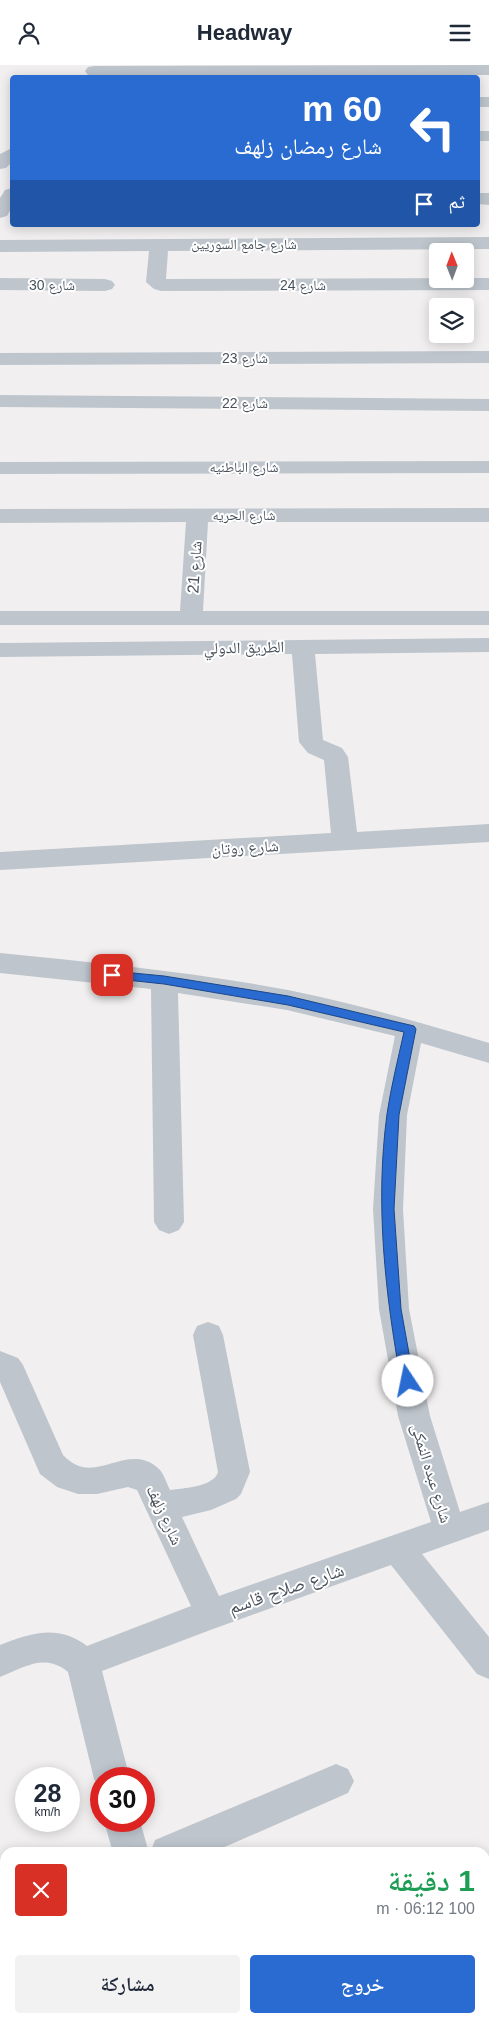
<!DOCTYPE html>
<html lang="ar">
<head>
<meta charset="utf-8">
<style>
  :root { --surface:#fff; --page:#f2f2f3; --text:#1f2937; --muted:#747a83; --accent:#296bd1 }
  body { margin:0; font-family:Helvetica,"Noto Naskh Arabic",sans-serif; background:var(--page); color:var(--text); direction:rtl; height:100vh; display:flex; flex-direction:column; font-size:19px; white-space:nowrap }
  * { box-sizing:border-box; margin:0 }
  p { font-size:16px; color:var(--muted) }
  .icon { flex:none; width:28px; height:28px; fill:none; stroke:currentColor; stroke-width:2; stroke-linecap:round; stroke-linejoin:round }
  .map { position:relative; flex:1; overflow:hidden; direction:ltr }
  .side { position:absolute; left:0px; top:1782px; width:490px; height:176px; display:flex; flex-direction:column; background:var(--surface); border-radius:15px 15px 0 0; box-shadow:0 2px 12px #0003; direction:rtl }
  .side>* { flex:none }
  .guide { position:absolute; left:10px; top:10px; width:470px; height:152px; border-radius:5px; box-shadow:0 2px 12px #0003; direction:rtl; background:#296bd1; color:#fff; overflow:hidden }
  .needle { width:32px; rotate:359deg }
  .tools { position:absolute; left:429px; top:178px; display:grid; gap:10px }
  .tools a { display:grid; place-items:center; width:45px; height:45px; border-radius:5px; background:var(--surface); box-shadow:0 2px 12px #0003; font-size:25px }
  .speed { position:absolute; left:15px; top:1702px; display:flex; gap:10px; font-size:25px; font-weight:700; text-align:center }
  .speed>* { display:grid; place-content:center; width:65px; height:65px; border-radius:50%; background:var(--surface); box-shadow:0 2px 12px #0003; line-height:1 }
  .speed small { font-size:12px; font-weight:400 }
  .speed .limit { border:8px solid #d22; background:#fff; color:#111 }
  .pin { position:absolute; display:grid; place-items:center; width:42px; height:42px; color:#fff; margin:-21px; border-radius:10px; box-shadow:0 2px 8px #0006 }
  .me { position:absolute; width:55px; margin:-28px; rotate:349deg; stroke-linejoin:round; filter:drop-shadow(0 0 4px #0008) }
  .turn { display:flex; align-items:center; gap:18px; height:105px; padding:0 15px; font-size:22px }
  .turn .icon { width:65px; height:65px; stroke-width:2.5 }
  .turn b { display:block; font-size:35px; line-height:42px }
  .then { display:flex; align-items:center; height:48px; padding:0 15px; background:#0003; gap:10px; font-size:19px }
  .round { display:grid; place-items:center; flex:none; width:52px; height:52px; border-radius:5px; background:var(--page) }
  .summary { display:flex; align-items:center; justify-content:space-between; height:85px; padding:0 15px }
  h1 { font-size:30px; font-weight:600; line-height:38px; color:#1e9e55 }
  .cta { display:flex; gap:10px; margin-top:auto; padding:10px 15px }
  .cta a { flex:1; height:58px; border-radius:5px; background:var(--accent); color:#fff; font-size:20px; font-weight:600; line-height:58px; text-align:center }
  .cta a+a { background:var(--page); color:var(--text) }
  header { display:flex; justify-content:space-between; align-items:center; height:65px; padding:0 15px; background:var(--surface); font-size:22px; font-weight:600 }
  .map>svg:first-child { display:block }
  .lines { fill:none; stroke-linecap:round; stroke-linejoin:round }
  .minor { fill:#bec5cc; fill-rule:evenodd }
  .route { fill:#296bd1; stroke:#1b4688 }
  .labels { text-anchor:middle; stroke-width:4; stroke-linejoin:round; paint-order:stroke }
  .far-street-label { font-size:14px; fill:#48515b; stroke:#fff }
  .street-label { font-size:16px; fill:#48515b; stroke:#fff }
  .near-street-label { font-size:19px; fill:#48515b; stroke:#fff }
</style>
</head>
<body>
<header><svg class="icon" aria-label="menu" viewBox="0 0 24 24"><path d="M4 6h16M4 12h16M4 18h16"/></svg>Headway<svg class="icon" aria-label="person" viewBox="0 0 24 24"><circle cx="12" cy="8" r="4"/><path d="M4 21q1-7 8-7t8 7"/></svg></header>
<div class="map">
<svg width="489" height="1958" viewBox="0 0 489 1958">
  <rect width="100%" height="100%" fill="#f1efef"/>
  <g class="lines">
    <path class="minor" d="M489,0V10L94,11L88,10L85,6L88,2L94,1Z
      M478,32H489V42H478Z
      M478,66H489V76H478Z
      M12,83V97L6,103L0,104V89Z
      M12,123V142L7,151L0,153V133L5,125Z
      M478,128H489V140L478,139Z
      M489,172V184L168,186L166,214L489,213V225L161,226L154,224L146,217L149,186L0,187V175Z
      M0,213L105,214L112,216L115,220L112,224L105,226L0,225Z
      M489,286V298L0,300V288Z
      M0,330L489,334V346L0,342Z
      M489,396V408L0,409V397Z
      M489,443V457H208L203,546H489V560H0V546H180L186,457L0,458V444Z
      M489,573V587L315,589L323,675L342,683L348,692L357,767L489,759V777L0,805V787L331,768L324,695L308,688L299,677L292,589L0,592V578Z
      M0,888C97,898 193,907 288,925C357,939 422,958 489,978V998L421,978L407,1050L403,1144L409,1244L430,1351L460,1447L489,1437V1465L422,1489L489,1572V1614L477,1609L391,1500L213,1564L102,1606L130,1714H101V1727L94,1714L68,1607C45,1588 25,1602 0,1612V1580C31,1568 58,1559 87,1581L191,1541L137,1425L128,1422L97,1429H78L57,1422L40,1409L0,1317V1286L18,1293L23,1300L63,1390C67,1394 73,1399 79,1401C104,1410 133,1379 159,1404C164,1409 167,1419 170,1425C183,1423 214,1422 218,1407L193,1270L197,1261L208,1257L219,1261L223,1270L250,1407L241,1429L236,1434L211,1445L182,1452L219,1531L431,1457L398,1351L379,1244L373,1144L379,1050L395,971L287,945L178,928L184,1157L179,1165L169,1169L159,1165L154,1157L151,924L0,908Z
      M336,1699L348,1704L354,1716L348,1728L211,1788H150L155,1775Z
      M104,1756H140L149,1788H113Z
      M176,1954H214L216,1958H178Z"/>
  </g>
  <path class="route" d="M112,906L164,911L288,931L414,961L416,964L399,1050L394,1144L401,1244L414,1316L412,1319L408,1321L401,1316C385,1228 375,1138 387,1049C391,1022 398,994 404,967L288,940L164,919L108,913L106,910Z"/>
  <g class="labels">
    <g class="far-street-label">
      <text x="244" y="184">شارع جامع السوريين</text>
      <text x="52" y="225">شارع 30</text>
      <text x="303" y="225">شارع 24</text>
      <text x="245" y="298">شارع 23</text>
      <text x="245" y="343">شارع 22</text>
      <text x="244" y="407">شارع الباطنيه</text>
      <text x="244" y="455">شارع الحريه</text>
    </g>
    <g class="street-label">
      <text transform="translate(194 502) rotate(-86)" y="6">شارع 21</text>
      <text transform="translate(244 582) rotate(-1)" y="6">الطريق الدولي</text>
      <text transform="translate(245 782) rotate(-3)" y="6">شارع روتان</text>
      <text transform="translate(432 1408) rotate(73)" y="6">شارع عبده النمكى</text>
      <text transform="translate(165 1450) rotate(65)" y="6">شارع زلهف</text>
    </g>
    <g class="near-street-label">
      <text transform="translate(286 1523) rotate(-19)" y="7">شارع صلاح قاسم</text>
    </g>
  </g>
</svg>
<div class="tools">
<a><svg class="needle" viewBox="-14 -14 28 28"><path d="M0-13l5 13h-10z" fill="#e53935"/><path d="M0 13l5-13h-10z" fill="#747a83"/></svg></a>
<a><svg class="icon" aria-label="layers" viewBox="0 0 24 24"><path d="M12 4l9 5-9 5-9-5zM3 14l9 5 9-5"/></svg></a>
</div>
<div class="speed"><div>28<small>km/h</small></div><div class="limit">30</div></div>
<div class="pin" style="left:112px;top:910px;background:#d93025"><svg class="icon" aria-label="arrive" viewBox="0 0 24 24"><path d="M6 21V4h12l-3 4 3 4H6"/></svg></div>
<svg class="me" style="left:408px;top:1316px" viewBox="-20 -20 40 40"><circle r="19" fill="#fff"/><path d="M0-13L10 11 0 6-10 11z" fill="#296bd1"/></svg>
<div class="guide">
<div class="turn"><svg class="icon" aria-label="left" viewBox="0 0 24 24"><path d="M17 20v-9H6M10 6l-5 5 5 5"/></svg><div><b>60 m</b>شارع رمضان زلهف</div></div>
<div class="then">ثم<svg class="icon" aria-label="arrive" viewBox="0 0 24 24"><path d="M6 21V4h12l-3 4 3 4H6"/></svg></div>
</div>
<section class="side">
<div class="summary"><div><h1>1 دقيقة</h1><p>100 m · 06:12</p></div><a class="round" style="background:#d93025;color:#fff"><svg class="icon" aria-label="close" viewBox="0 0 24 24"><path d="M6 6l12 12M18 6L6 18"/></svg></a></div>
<div class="cta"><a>خروج</a><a>مشاركة</a></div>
</section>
</div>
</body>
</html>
